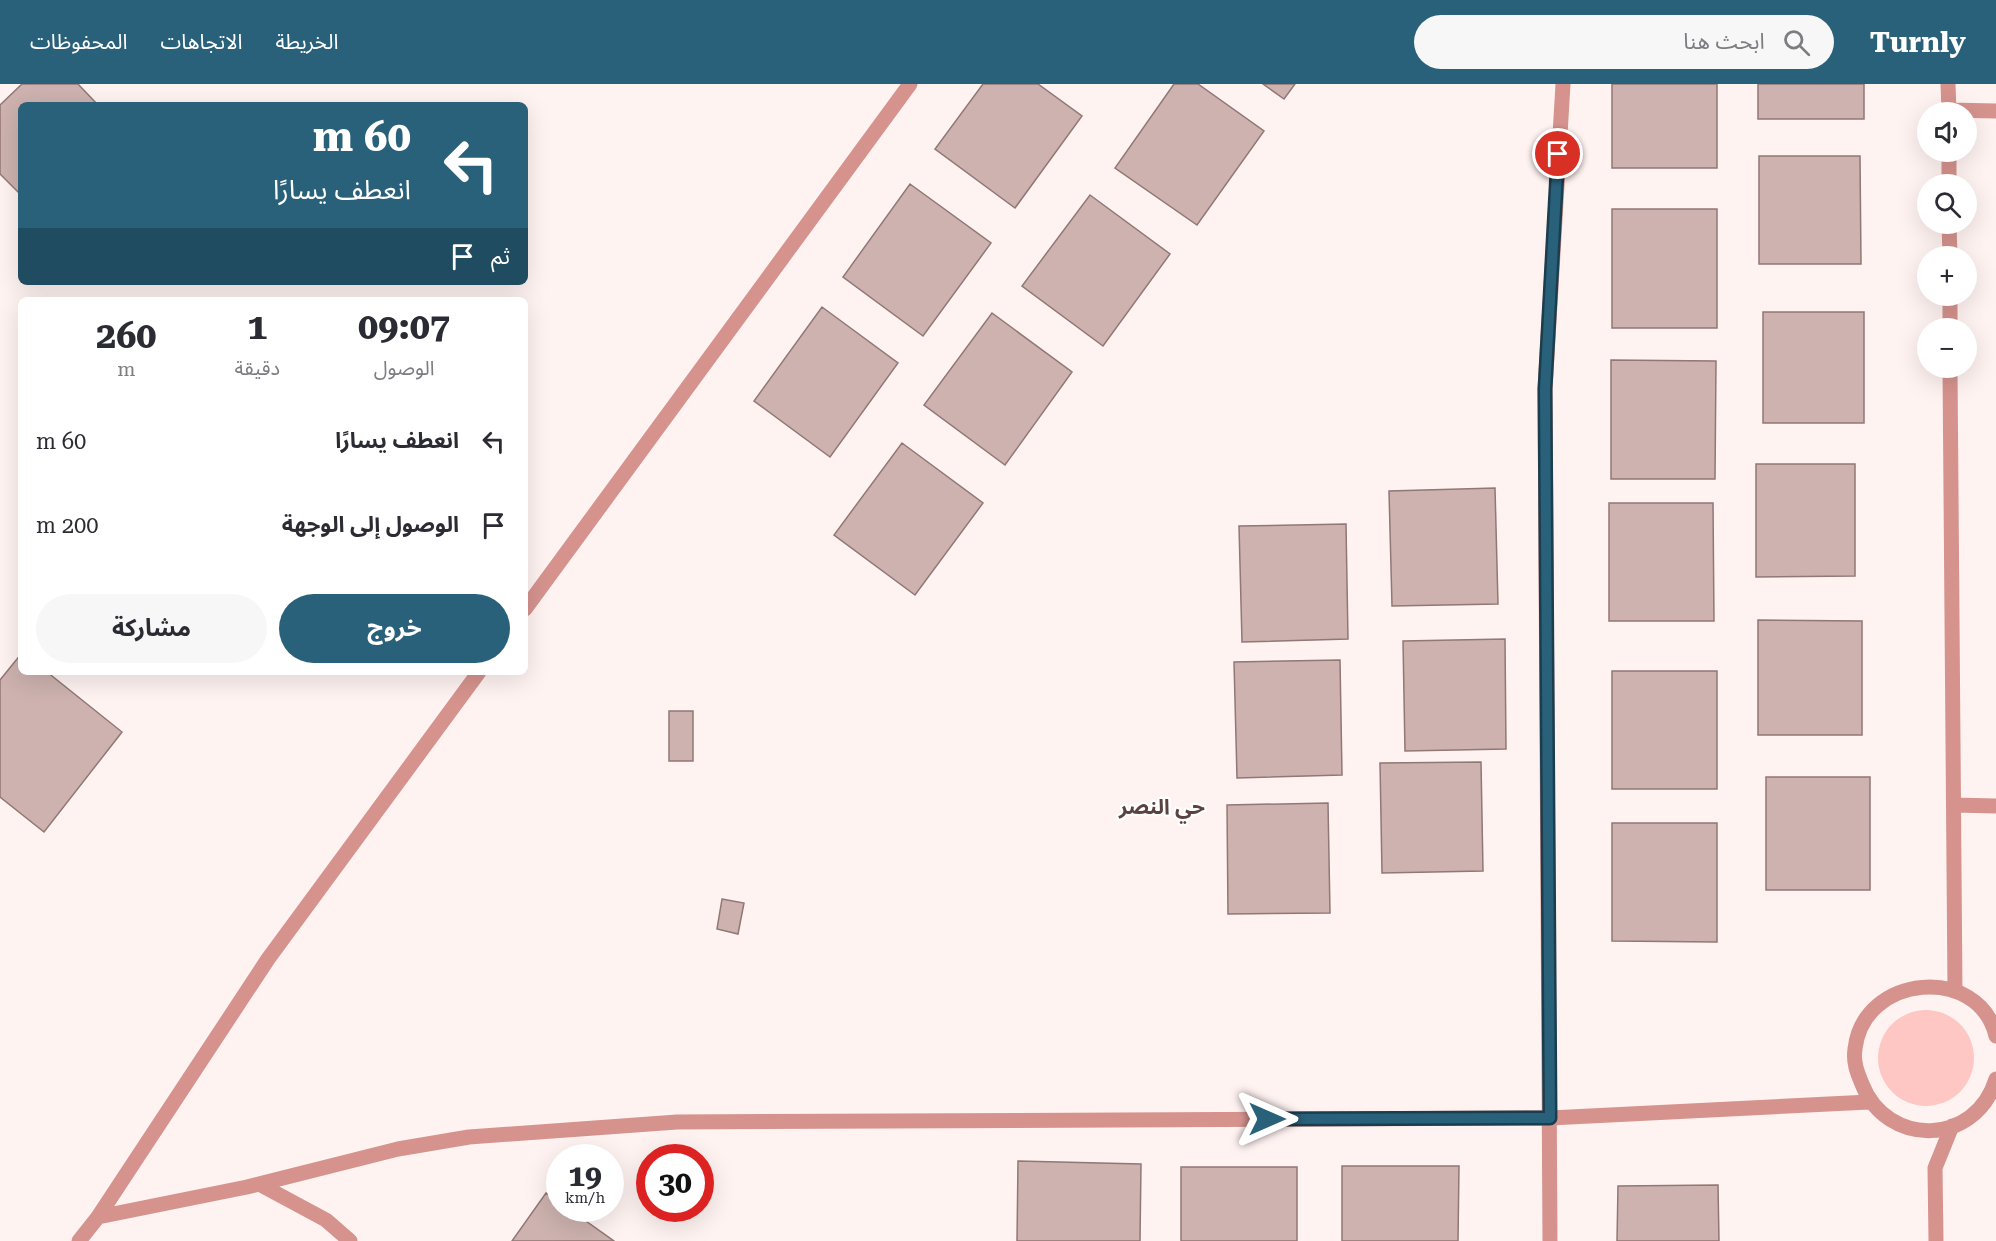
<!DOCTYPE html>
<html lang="ar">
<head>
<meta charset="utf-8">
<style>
  :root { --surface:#fff; --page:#f7f7f7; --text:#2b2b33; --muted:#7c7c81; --accent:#29607a }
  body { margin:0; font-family:"Roboto Serif","Noto Sans Arabic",serif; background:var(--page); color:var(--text); direction:rtl; height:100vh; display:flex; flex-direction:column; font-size:22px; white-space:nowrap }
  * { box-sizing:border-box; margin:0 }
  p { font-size:20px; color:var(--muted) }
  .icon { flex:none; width:33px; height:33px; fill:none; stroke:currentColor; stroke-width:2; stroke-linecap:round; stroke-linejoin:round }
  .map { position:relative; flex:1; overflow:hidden; direction:ltr }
  .panel { position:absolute; left:18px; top:213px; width:510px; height:378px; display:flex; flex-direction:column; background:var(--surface); border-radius:9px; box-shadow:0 6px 24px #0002; direction:rtl }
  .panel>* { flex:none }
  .top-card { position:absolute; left:18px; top:18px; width:510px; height:183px; border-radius:9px; box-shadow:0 6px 24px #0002; direction:rtl; background:#29607a; color:#fff; overflow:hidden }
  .tools { position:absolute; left:1917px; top:18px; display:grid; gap:12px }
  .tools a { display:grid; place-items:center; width:60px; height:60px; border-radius:50%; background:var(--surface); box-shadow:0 6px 24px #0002; font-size:30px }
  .speed { position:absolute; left:546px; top:1060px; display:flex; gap:12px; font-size:30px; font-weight:700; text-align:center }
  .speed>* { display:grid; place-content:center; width:78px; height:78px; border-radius:50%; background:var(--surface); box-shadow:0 6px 24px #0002; line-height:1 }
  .speed small { font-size:15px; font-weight:400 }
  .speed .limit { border:9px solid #d22; background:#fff; color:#111 }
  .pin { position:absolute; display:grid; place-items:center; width:51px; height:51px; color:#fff; margin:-26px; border:3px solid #fff; border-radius:50%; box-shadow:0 2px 6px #0007 }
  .me { position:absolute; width:66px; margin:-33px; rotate:90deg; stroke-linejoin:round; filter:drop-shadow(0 0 4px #0008) }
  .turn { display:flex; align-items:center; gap:21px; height:126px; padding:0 18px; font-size:27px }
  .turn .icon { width:78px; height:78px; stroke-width:2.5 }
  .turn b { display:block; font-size:42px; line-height:51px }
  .then { display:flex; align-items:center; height:57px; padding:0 18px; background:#0003; gap:12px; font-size:22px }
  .eta { display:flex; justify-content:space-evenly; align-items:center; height:102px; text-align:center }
  .eta b { font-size:36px; font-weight:700; line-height:42px }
  .primary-button { display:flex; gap:12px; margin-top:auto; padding:12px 18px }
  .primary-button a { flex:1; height:69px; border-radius:36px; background:var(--accent); color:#fff; font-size:24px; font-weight:700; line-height:69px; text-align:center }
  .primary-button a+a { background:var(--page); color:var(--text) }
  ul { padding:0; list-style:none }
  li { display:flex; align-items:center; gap:18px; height:84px; padding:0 18px }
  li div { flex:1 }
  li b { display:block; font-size:22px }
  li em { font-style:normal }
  header { display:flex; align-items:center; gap:36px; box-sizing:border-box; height:84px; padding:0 30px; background:var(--accent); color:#fff }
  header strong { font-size:28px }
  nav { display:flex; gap:33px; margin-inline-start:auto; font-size:21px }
  .search { width:420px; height:54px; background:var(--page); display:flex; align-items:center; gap:15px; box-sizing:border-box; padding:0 21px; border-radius:33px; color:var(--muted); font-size:22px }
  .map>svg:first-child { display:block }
  .green { fill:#fec7c3 }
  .building { fill:#cdb2af; stroke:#917775; stroke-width:1.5 }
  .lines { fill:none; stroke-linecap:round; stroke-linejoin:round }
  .minor { stroke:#d6938e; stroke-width:15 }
  .route-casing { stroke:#1b3e4f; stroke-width:15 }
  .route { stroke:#29607a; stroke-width:10 }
  .labels { text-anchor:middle; stroke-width:4.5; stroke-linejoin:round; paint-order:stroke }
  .neighbourhood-label { font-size:21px; font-weight:bold; fill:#594240; stroke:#fff }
</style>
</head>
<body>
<header>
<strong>Turnly</strong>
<div class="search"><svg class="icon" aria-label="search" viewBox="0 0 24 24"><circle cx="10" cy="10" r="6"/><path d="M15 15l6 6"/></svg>ابحث هنا</div>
<nav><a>الخريطة</a><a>الاتجاهات</a><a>المحفوظات</a></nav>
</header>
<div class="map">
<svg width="1996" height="1157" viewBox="0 0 1996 1157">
  <rect width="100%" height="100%" fill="#fff3f2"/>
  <path class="green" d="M1878 974a48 48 0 1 1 96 0a48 48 0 1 1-96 0Z"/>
  <path class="building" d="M22,0H78L98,21H21V111L0,90V21Z
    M983,0H1038L1082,32L1015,124L935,65Z
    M1174,0H1198L1264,47L1197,141L1115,84Z
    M1263,0H1295L1284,15Z
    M1612,0H1717V84H1612Z
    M1758,0H1864V35H1758Z
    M1759,72H1860L1861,180H1759Z
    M910,100L991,159L923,252L843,193Z
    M1090,111L1170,170L1103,262L1022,202Z
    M1612,125H1717V244H1612Z
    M822,223L898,279L830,373L754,317Z
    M1763,228H1864V339H1763Z
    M992,229L1072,288L1005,381L924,321Z
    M1611,276L1716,277L1715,395H1611Z
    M902,359L983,419L915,511L834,451Z
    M1756,380H1855V492L1756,493Z
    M1495,404L1498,520L1392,522L1389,407Z
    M1609,419H1713L1714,537H1609Z
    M1346,440L1348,555L1242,558L1239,442Z
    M1758,536L1862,537V651H1758Z
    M1505,555L1506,665L1405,667L1403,557Z
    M21,570V588H47L122,648L44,748L0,713V596Z
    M1340,576L1342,691L1237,694L1234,578Z
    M1612,587H1717V705H1612Z
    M669,627H693V677H669Z
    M1481,678L1483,787L1382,789L1380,679Z
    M1766,693H1870V806H1766Z
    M1328,719L1330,829L1228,830L1227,721Z
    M1612,739H1717V858L1612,857Z
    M722,815L744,819L738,850L717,845Z
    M1018,1077L1141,1080L1140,1157H1017Z
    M1342,1082H1459L1458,1157H1342Z
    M1181,1083H1297V1157H1181Z
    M1718,1101L1719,1157H1617L1618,1102Z
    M546,1109L560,1118V1125H569L614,1157H512Z"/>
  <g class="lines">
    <path class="minor" d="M1948,0L1949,28
      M1949,26L1996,27
      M1949,68V100
      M1949,140L1950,172
      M1950,212V244
      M1950,284L1955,907
      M525,525L910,0
      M1954,721L1996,722
      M1996,952C1979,880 1863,890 1855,965C1853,978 1857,988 1862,1000C1887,1064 1976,1062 1996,995
      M259,1100L326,1136L350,1157
      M98,1133L247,1103L398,1065L469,1053L677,1038L1550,1034L1869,1018
      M79,1157L98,1133L268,875L479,588
      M1550,1157L1545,305L1563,0
      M1936,1157L1935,1084L1952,1042"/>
  </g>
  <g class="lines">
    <defs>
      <path id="route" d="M1267,1035L1550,1034L1545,305L1558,70"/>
    </defs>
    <use href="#route" class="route-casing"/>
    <use href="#route" class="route"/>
  </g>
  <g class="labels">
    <g class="neighbourhood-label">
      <text x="1162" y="730">حي النصر</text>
    </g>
  </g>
</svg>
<div class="tools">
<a><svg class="icon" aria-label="sound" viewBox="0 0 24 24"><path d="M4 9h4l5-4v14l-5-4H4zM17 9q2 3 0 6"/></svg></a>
<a><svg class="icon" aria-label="search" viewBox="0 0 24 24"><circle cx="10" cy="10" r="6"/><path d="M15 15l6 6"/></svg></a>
<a>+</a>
<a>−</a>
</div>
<div class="speed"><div>19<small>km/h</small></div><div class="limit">30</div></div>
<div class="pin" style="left:1558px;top:70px;background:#d93025"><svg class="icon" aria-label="arrive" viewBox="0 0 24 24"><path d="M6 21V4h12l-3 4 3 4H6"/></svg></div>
<svg class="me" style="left:1267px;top:1035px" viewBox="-20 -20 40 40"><path d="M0-17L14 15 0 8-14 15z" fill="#29607a" stroke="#fff" stroke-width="4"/></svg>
<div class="top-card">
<div class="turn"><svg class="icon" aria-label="left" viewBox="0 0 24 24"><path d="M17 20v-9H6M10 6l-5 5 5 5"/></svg><div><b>60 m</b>انعطف يسارًا</div></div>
<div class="then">ثم<svg class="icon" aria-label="arrive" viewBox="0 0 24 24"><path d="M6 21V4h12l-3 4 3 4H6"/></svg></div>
</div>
<section class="panel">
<div class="eta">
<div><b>09:07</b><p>الوصول</p></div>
<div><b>1</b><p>دقيقة</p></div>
<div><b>260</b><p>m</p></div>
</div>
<ul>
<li><svg class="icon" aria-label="left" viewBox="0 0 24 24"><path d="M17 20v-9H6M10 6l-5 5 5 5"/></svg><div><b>انعطف يسارًا</b></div><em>60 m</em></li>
<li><svg class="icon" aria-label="arrive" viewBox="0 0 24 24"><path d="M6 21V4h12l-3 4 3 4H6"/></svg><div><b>الوصول إلى الوجهة</b></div><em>200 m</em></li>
</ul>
<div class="primary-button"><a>خروج</a><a>مشاركة</a></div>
</section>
</div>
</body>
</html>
